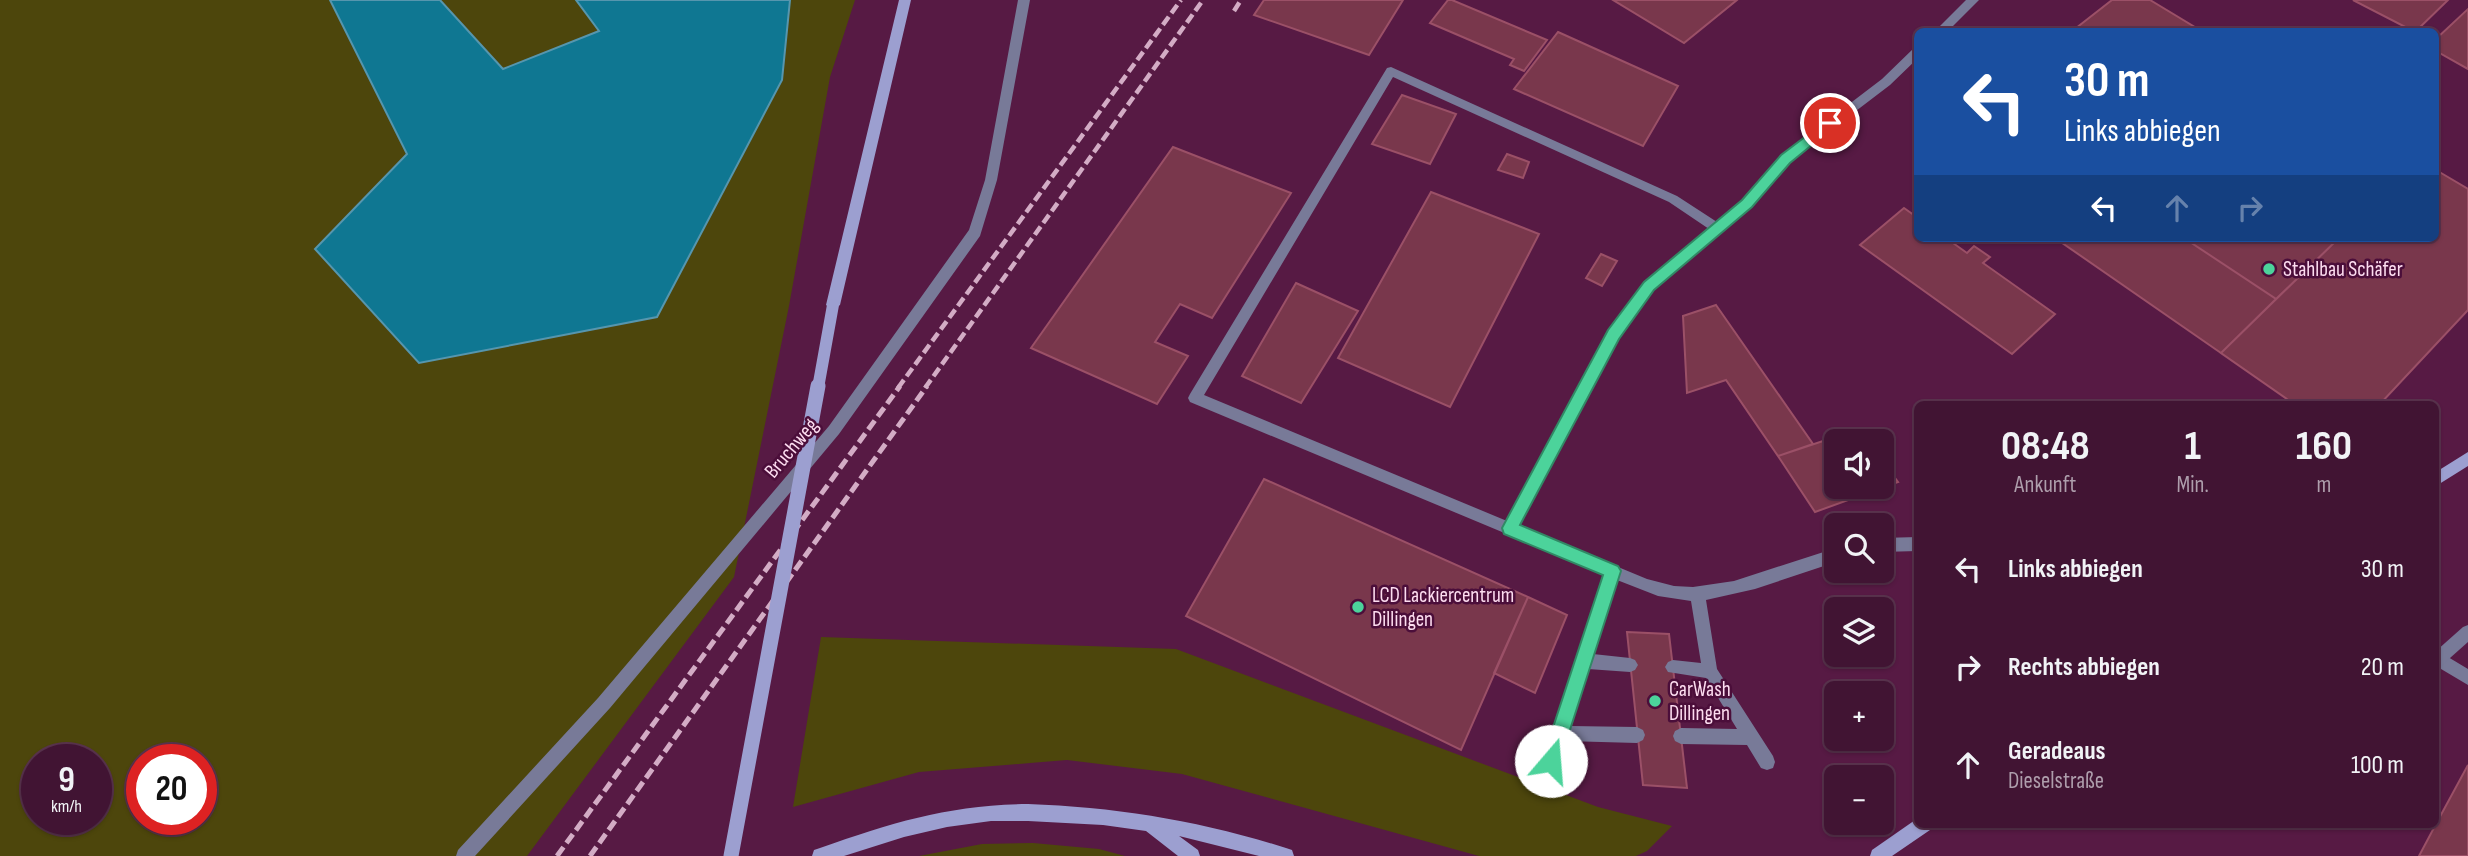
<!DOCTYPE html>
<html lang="de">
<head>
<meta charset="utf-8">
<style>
  :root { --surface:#411433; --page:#4c213f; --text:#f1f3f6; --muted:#ae9eac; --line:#5a334e }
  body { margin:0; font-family:"Sofia Sans Condensed",sans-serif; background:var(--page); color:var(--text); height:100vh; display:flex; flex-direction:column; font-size:26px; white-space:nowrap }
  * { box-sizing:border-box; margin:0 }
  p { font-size:23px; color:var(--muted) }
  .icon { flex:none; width:38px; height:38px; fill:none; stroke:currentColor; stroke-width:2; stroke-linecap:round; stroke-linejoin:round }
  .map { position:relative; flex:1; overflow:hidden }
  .side { position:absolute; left:1914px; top:401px; width:525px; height:427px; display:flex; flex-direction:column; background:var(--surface); border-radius:10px; box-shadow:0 2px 5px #0004,0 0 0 2px var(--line) }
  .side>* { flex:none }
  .hud { position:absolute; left:1914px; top:28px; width:525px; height:214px; border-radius:10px; box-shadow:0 2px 5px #0004,0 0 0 2px var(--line); background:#1a4fa0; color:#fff; overflow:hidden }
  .buttons { position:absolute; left:1824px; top:429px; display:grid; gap:14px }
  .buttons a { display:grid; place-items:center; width:70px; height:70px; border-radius:10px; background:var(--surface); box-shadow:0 2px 5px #0004,0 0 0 2px var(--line); font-size:35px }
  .speed { position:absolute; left:21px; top:744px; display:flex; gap:14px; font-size:35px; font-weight:700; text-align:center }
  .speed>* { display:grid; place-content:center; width:91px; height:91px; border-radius:50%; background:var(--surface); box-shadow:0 2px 5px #0004,0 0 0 2px var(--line); line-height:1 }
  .speed small { font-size:18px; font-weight:400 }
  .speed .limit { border:10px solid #d22; background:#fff; color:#111 }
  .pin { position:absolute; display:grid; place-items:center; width:60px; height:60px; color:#fff; margin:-30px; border:4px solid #fff; border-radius:50%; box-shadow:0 2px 7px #0007 }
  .me { position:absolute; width:77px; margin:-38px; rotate:18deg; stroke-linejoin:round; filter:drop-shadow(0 0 5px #0008) }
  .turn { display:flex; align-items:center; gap:24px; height:147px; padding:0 35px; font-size:32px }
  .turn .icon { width:91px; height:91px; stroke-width:2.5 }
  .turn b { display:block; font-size:49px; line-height:60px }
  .lanes { display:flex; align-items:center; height:66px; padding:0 35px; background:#0003; justify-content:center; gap:35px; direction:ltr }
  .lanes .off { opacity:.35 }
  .eta { display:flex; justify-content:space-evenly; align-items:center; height:119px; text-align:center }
  .eta b { font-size:42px; font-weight:700; line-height:49px }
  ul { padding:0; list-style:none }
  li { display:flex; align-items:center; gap:21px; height:98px; padding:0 35px }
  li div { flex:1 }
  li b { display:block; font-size:26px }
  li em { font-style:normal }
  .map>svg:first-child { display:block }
  .green { fill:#4d460c; fill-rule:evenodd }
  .water { fill:#0f7792; stroke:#5696ae; stroke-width:2 }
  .building { fill:#79374c; stroke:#9b5067; stroke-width:2 }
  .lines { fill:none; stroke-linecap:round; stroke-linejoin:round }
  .lane { fill:#787a98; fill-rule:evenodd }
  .street { fill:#787a98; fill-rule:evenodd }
  .secondary { fill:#9c9fd0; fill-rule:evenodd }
  .rail-far1 { stroke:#d3acc5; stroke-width:4.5; stroke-dasharray:10 4.5; stroke-linecap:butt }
  .rail { stroke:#d3acc5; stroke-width:5; stroke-dasharray:11 5; stroke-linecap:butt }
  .secondary-bridge-far1 { stroke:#9c9fd0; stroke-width:12 }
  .secondary-bridge { stroke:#9c9fd0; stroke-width:15 }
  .route { fill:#4cd39b; stroke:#318965; stroke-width:2 }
  .poi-dot { fill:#4cd39b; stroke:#4b0e3a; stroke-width:2.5 }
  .labels { text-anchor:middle; stroke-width:5; stroke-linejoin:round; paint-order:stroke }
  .poi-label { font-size:21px; fill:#fdddf0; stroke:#4b0e3a; text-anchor:start }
  .street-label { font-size:21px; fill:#fdddf0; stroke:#4b0e3a }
</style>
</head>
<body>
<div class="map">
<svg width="2468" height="856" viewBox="0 0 2468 856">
  <rect width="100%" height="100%" fill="#571a44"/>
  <path class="green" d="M0,0H855L830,77L789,306L734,577L527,856H0ZM37,760H96V819H37ZM142,760H201V819H142Z
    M821,637L1176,649L1598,807L1672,826L1647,851L1636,856H1479L1182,774L1067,760L919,772L793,807Z
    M1033,843L1099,849L1125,856H919L982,844Z"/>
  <path class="water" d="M330,0H440L503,69L599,31L576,0H790L782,80L657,317L419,363L315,249L407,154Z"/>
  <path class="building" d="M1264,0H1403L1369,55L1254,15Z
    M1448,0H1452L1547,40L1524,71L1510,65L1514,59L1430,23Z
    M1613,0H1737L1684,43Z
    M2112,0H2150L2203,32H2071Z
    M2353,0H2448L2415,32Z
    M2468,9V69L2436,51V39Z
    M1558,32L1678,86L1643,146L1514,89Z
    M1402,95L1456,114L1430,164L1372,144Z
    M1173,147L1291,193L1212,318L1180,304L1155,342L1188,356L1157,404L1031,348Z
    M1507,154L1529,162L1523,178L1498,170Z
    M2436,170L2468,189V310L2380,404H2294L2221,353L2339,238H2436Z
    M1431,192L1539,234L1450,407L1338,358Z
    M1904,208L1918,218V238H1946L1967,253L1974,246L1990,257L1983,263L2055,314L2012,354L1860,245Z
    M2055,238H2184L2276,299L2221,353Z
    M2184,238H2339L2276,299Z
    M1601,254L1617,261L1602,286L1586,278Z
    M1296,283L1358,311L1301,403L1242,376Z
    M1716,305L1813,444L1778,456L1726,380L1687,393L1683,316Z
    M1859,429L1868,441H1836V486H1881V459L1898,482L1815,512L1778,456Z
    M1264,479L1528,597L1461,750L1186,616Z
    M1528,597L1567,615L1535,693L1494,673Z
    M1627,632L1669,634L1687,788L1643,785Z
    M2468,765V856H2419L2436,824Z"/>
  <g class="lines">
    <path class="lane" d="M1391,67L1677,196L1717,222L1743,201L1781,156L1785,154L1791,159L1751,207L1654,290L1618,338L1519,526L1647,579L1674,586L1693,587L1734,581L1836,548V562L1755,589L1706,600L1717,669L1773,756L1775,762L1773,768L1767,770L1761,768L1747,745L1681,744L1675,741L1673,736L1675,731L1681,728L1737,729L1706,678L1668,672L1665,667L1668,662L1673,660L1701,663L1691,601L1658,596L1617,580L1593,654L1630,658L1635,660L1638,665L1635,670L1630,672L1588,669L1570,726L1637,727L1643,730L1645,735L1643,740L1637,743L1565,741L1557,767L1551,769L1545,767L1543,761L1603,574L1190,402L1188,398L1190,394L1387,68ZM1393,77L1669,202L1709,229L1644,282L1608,330L1507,521L1204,395Z
      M1918,537V551L1881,552V538Z
      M2436,652L2443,654L2468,669V685L2436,666Z"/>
    <path class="street" d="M1018,0H1030L997,180L980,236L839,434L610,708L475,856H456L458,850L598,698L829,426L969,230L985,180Z
      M1966,0H1979L1947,32H1934Z
      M1918,47V58L1890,85L1789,162H1781L1779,159L1781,156L1882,79L1914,48Z
      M2468,625V642L2441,666L2436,668V651L2463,627Z"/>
    <path class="secondary" d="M899,0H911L840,305L833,310L826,305Z
      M2468,452V466L2436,486V472Z
      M1028,804C1116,807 1201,821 1286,848L1292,850L1294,856H1259L1179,836L1198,850L1200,856H1178L1146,831L1103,825L1028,821H991L947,827L904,837L844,856H812L814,850L820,848C894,822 949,805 1028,804Z
      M1918,818V824H1932L1930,830L1892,856H1870L1872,850Z"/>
    <path class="rail-far1" d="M1234,11L1241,0
      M898,388L1181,0
      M925,388L1203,0"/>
    <path class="rail" d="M557,856L900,386
      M590,856L927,386"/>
    <path class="secondary-bridge-far1" d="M818,388L833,305"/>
    <path class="secondary-bridge" d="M731,856L818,386"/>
  </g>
  <path class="route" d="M1830,118L1835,119V126L1790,163L1752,207L1654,290L1619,339L1520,525L1618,566L1621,571L1560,761L1557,768L1551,770L1545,768L1542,761L1603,575L1504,534L1502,528L1608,330L1644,282L1742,200L1781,155Z"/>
  <g class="poi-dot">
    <circle cx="2269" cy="269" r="7"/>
    <circle cx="1358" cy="607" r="7"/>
    <circle cx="1655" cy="701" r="7"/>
  </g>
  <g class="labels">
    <g class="poi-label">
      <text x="2283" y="276">Stahlbau Schäfer</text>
      <text x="1372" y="602">LCD Lackiercentrum<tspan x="1372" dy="24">Dillingen</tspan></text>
      <text x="1669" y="696">CarWash<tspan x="1669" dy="24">Dillingen</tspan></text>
    </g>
    <g class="street-label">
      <text transform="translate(791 448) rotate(-50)" y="7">Bruchweg</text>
    </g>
  </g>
</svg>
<div class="buttons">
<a><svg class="icon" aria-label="sound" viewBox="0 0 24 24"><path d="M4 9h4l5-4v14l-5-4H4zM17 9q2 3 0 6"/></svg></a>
<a><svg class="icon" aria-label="search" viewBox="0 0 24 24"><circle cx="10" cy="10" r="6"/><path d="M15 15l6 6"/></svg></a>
<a><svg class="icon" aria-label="layers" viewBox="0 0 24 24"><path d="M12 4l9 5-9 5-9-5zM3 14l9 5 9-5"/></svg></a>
<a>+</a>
<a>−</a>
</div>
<div class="speed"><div>9<small>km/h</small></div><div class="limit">20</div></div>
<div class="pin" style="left:1830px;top:123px;background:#d93025"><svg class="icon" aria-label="arrive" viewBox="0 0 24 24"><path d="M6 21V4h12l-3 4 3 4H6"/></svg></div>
<svg class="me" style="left:1551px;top:761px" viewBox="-20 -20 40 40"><circle r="19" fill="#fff"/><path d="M0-13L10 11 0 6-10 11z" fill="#4cd39b"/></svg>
<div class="hud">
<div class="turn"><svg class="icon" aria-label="left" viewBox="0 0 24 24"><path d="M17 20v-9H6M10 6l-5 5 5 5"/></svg><div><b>30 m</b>Links abbiegen</div></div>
<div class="lanes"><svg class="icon" aria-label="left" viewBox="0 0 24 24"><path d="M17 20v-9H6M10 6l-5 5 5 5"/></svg><svg class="icon off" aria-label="ahead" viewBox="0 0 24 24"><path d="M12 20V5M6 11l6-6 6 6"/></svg><svg class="icon off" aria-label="right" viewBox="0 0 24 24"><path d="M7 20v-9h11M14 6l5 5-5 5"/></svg></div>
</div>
<section class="side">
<div class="eta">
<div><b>08:48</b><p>Ankunft</p></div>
<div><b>1</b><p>Min.</p></div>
<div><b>160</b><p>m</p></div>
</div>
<ul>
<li><svg class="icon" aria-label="left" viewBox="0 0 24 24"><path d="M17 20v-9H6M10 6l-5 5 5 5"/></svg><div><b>Links abbiegen</b></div><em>30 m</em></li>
<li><svg class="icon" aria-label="right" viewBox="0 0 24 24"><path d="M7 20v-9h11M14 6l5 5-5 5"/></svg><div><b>Rechts abbiegen</b></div><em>20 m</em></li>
<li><svg class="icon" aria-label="ahead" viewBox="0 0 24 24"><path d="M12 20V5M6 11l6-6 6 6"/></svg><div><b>Geradeaus</b><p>Dieselstraße</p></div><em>100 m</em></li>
</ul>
</section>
</div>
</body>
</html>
